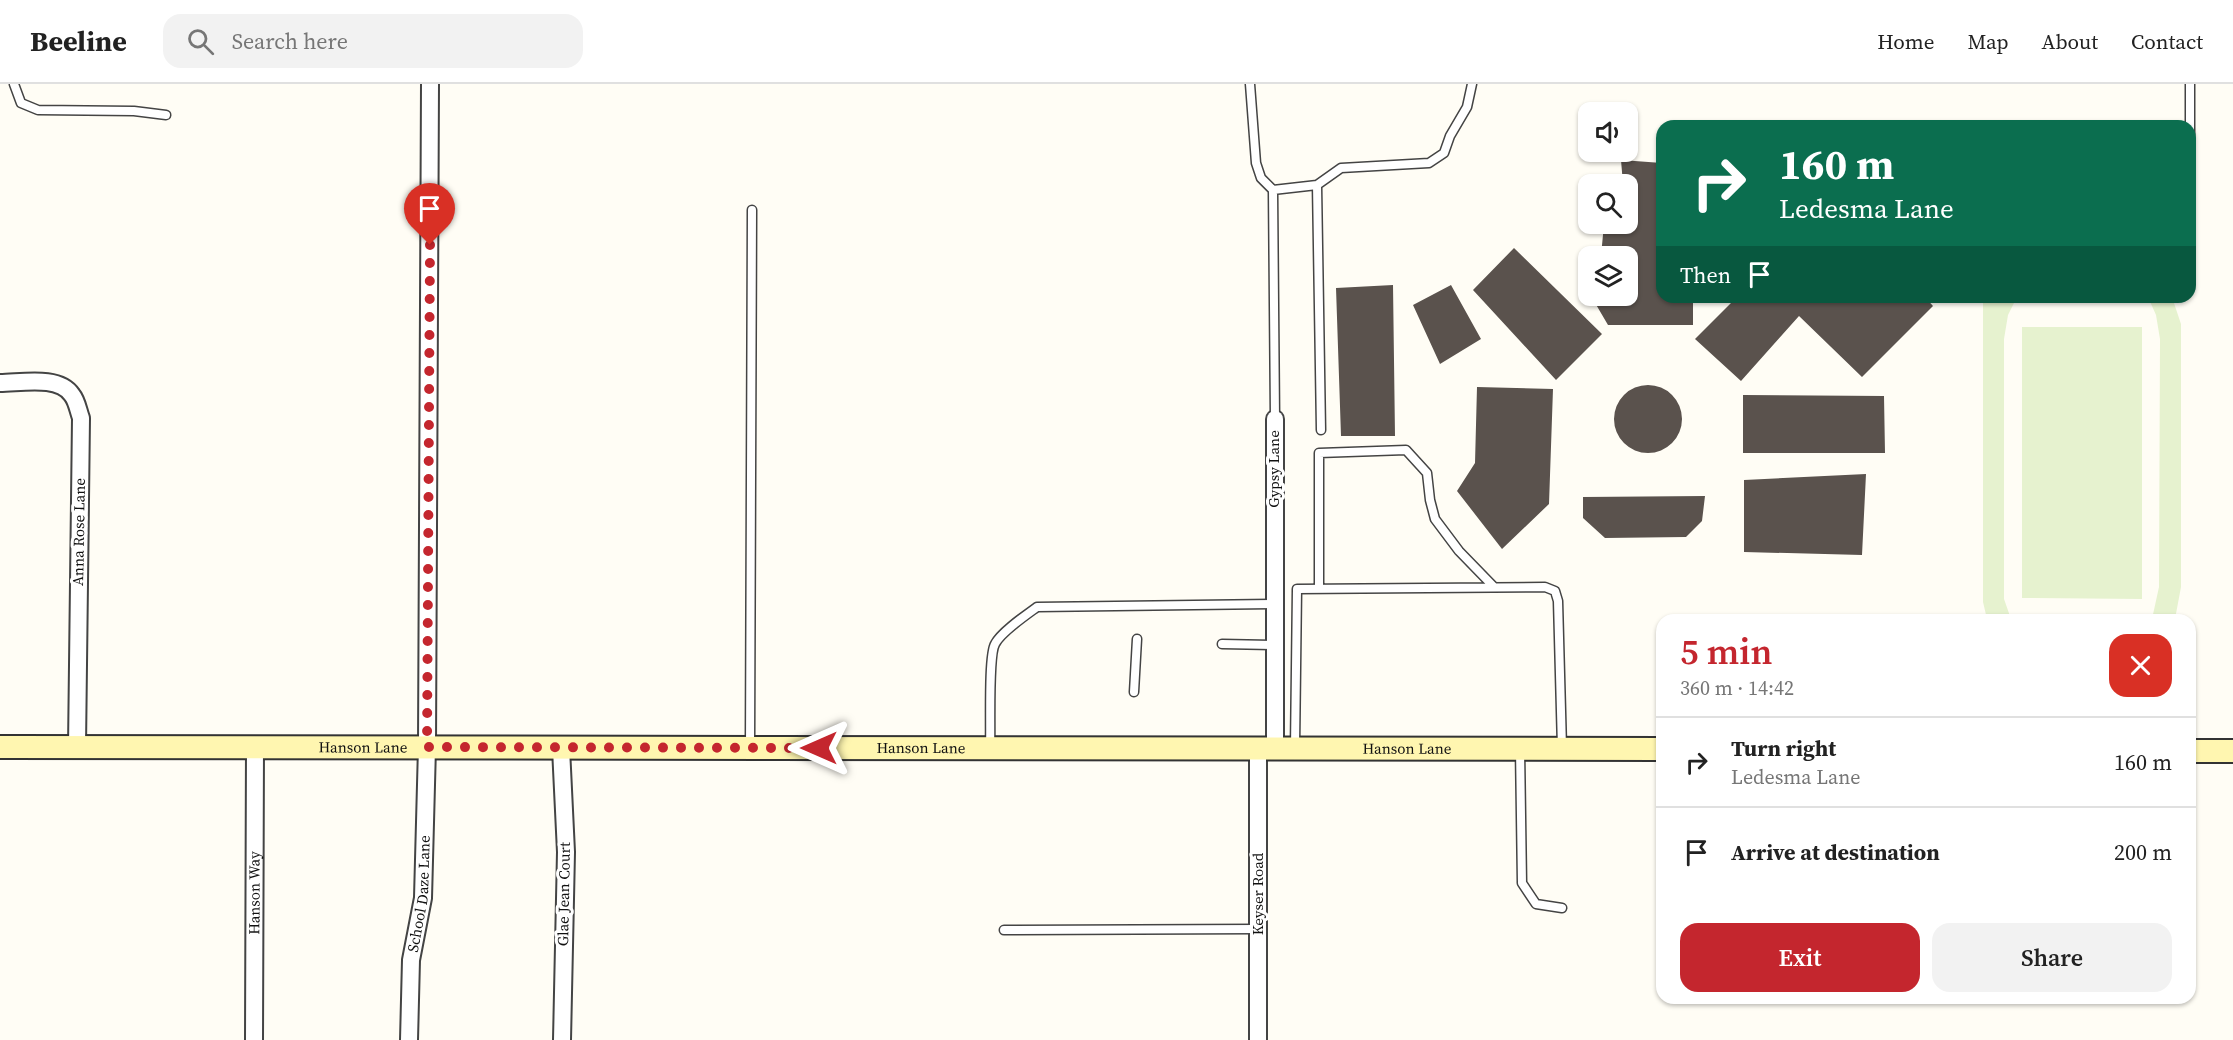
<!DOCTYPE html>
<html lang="en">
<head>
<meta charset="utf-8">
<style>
  :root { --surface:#fff; --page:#f2f2f2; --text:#222; --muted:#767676; --line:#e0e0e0; --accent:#c4262e }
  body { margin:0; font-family:"Source Serif 4",serif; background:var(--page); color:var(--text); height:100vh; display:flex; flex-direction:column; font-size:22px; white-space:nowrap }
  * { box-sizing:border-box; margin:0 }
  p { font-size:20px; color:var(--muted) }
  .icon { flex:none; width:33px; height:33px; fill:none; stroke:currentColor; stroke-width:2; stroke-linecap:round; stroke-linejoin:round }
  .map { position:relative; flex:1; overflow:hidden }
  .side { position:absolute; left:1656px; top:530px; width:540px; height:390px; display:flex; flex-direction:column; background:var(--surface); border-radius:18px; box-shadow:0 2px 4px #0004 }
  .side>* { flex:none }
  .banner { position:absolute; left:1656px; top:36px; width:540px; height:183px; border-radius:18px; box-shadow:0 2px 4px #0004; background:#0b6e4f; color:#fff; overflow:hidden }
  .fabs { position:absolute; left:1578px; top:18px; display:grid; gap:12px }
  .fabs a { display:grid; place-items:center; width:60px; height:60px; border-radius:12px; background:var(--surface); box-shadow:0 2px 4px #0004; font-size:30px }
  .pin { position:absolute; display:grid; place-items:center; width:51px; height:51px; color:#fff; margin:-62px -26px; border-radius:50% 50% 50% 0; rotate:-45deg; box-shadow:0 0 6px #0007 }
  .pin .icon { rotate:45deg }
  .me { position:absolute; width:66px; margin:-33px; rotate:270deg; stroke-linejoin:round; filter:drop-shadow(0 0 4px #0008) }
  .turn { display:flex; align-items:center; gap:21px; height:126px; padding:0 24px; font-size:27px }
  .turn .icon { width:78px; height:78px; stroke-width:2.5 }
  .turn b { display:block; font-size:42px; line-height:51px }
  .then { display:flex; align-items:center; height:57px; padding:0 24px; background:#0003; gap:12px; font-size:22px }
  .round { display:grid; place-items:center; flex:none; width:63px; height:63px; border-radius:18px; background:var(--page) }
  .headline { display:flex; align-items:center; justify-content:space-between; height:102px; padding:0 24px }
  h1 { font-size:36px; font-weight:600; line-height:45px; color:var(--accent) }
  .cta { display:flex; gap:12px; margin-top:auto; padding:12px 24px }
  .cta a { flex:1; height:69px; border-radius:18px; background:var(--accent); color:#fff; font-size:24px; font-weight:600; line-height:69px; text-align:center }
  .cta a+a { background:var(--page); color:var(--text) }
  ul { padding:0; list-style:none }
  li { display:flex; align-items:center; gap:18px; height:90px; padding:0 24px; border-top:2px solid var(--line) }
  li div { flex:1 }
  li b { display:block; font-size:22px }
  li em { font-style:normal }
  header { display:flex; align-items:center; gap:36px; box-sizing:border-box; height:84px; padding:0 30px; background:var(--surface); border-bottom:2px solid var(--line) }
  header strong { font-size:28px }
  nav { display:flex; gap:33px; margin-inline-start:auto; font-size:21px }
  .search { width:420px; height:54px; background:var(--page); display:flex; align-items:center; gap:15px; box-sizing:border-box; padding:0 21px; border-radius:18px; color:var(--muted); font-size:22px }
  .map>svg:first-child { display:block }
  .pitch { fill:#e6f2cf }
  .building { fill:#5a524d }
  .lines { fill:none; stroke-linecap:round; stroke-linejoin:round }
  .lane-casing { stroke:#444; stroke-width:11 }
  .street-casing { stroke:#444; stroke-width:20 }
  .secondary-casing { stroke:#333; stroke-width:26 }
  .lane { stroke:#fff; stroke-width:8 }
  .street { stroke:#fff; stroke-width:16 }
  .secondary { stroke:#fff6b0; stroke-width:22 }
  .route { stroke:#c4262e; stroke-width:10; stroke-dasharray:0 18 }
  .labels { text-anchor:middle; stroke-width:6; stroke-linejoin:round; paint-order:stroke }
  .street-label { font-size:15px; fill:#111; stroke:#fff }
</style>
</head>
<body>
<header>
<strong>Beeline</strong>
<div class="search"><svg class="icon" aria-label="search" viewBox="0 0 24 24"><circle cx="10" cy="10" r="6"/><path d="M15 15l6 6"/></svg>Search here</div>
<nav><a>Home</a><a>Map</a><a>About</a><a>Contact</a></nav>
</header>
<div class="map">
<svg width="2233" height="956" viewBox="0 0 2233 956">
  <rect width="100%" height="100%" fill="#fffdf5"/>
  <path class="pitch" d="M1983,213H2017L2008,231L2004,255V515L2011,535H1987L1983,518Z
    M2148,213H2172L2181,240V503L2175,535H2152L2159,503L2160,255L2156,231Z
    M2022,243H2142V515L2022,514Z"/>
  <path class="building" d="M1621,76L1662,79V213H1693V241H1608L1591,212H1628V172H1601L1604,140H1628V100H1623Z
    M1514,164L1602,250L1556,296L1473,206Z
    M1393,201L1395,352H1341L1336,204Z
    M1451,201L1481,255L1440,280L1413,221Z
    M1737,213H1925L1933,222L1862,293L1799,232L1741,297L1695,255Z
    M1614 335a34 34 0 1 1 68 0a34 34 0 1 1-68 0Z
    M1477,303L1553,305L1549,420L1502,465L1457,407L1475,379Z
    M1743,311L1884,312L1885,369H1743Z
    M1866,390L1862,471L1744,468V396Z
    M1705,412L1702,437L1686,453L1605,454L1583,434V413Z"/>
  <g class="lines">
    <defs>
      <path id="lane" d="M14,0L21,19L38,26L134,27L166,31
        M1250,0L1256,79L1261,94L1273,106
        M2190,0V104
        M1317,101L1321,346
        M1273,106L1317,101L1341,84L1429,79L1444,69L1450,52L1467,23L1472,0
        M1273,106L1275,335
        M1319,504V369L1406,366L1427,389L1430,416L1435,435L1459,467L1494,503
        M1222,560L1274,561
        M1134,608L1137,555
        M750,663L752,126
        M990,663C991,646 988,572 995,560C1001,548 1026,531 1037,523L1274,520
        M1295,663L1297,505L1545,503L1555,507L1558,517L1562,664
        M1520,665L1522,799L1536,820L1562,824
        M1004,846L1258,845"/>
      <g id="street">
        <path d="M0,299C21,299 59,291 72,311C77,317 78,326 81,334L77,663"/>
        <path d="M1275,335V664"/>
        <path d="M561,664L566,768L562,956"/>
        <path d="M1258,664V956"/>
        <path id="s1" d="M254,956L255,663"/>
        <path id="s2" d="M409,956L411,876L423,814L427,663L430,0"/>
      </g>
      <g id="secondary">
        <path id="s3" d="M0,663L1662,665"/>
        <path d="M2190,667H2233"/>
      </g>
    </defs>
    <use href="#lane" class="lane-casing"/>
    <use href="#street" class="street-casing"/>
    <use href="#secondary" class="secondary-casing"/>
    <use href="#lane" class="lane"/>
    <use href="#street" class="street"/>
    <use href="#secondary" class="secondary"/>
  </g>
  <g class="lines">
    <path class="route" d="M430,161L427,663L819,664"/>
  </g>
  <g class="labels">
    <g class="street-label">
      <text transform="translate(1274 385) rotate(-90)" y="5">Gypsy Lane</text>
      <text transform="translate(79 448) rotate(-89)" y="5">Anna Rose Lane</text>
      <text dy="5" stroke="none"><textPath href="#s3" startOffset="363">Hanson Lane</textPath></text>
      <text dy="5" stroke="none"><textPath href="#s3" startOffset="921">Hanson Lane</textPath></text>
      <text dy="5" stroke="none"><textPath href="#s3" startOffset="1407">Hanson Lane</textPath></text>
      <text dy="5" stroke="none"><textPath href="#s1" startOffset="147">Hanson Way</textPath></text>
      <text dy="5" stroke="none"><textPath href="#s2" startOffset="147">School Daze Lane</textPath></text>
      <text transform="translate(564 810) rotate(-89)" y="5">Glae Jean Court</text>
      <text transform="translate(1258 810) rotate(-90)" y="5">Keyser Road</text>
    </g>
  </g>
</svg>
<div class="fabs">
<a><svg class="icon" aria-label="sound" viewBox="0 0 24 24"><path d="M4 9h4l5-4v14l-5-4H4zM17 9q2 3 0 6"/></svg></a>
<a><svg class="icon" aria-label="search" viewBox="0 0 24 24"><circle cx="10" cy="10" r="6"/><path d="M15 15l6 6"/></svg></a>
<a><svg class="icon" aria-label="layers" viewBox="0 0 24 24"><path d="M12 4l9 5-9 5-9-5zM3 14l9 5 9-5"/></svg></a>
</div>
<div class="pin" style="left:430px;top:161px;background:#d93025"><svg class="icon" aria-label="arrive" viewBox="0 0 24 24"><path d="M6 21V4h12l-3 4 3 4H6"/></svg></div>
<svg class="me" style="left:819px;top:664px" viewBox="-20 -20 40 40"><path d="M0-17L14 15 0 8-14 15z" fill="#c4262e" stroke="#fff" stroke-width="4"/></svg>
<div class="banner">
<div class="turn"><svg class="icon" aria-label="right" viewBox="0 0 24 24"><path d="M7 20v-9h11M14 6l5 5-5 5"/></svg><div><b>160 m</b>Ledesma Lane</div></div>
<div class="then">Then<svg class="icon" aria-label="arrive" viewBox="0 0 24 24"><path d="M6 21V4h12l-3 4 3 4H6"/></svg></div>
</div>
<section class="side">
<div class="headline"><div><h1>5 min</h1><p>360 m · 14:42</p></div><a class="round" style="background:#d93025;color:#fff"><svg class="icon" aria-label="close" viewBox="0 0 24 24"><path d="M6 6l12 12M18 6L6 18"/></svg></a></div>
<ul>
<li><svg class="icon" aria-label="right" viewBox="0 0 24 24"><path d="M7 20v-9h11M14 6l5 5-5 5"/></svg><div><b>Turn right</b><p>Ledesma Lane</p></div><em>160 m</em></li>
<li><svg class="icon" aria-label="arrive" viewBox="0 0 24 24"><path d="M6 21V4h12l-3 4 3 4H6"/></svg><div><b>Arrive at destination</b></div><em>200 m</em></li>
</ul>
<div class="cta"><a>Exit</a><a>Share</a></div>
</section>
</div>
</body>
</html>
